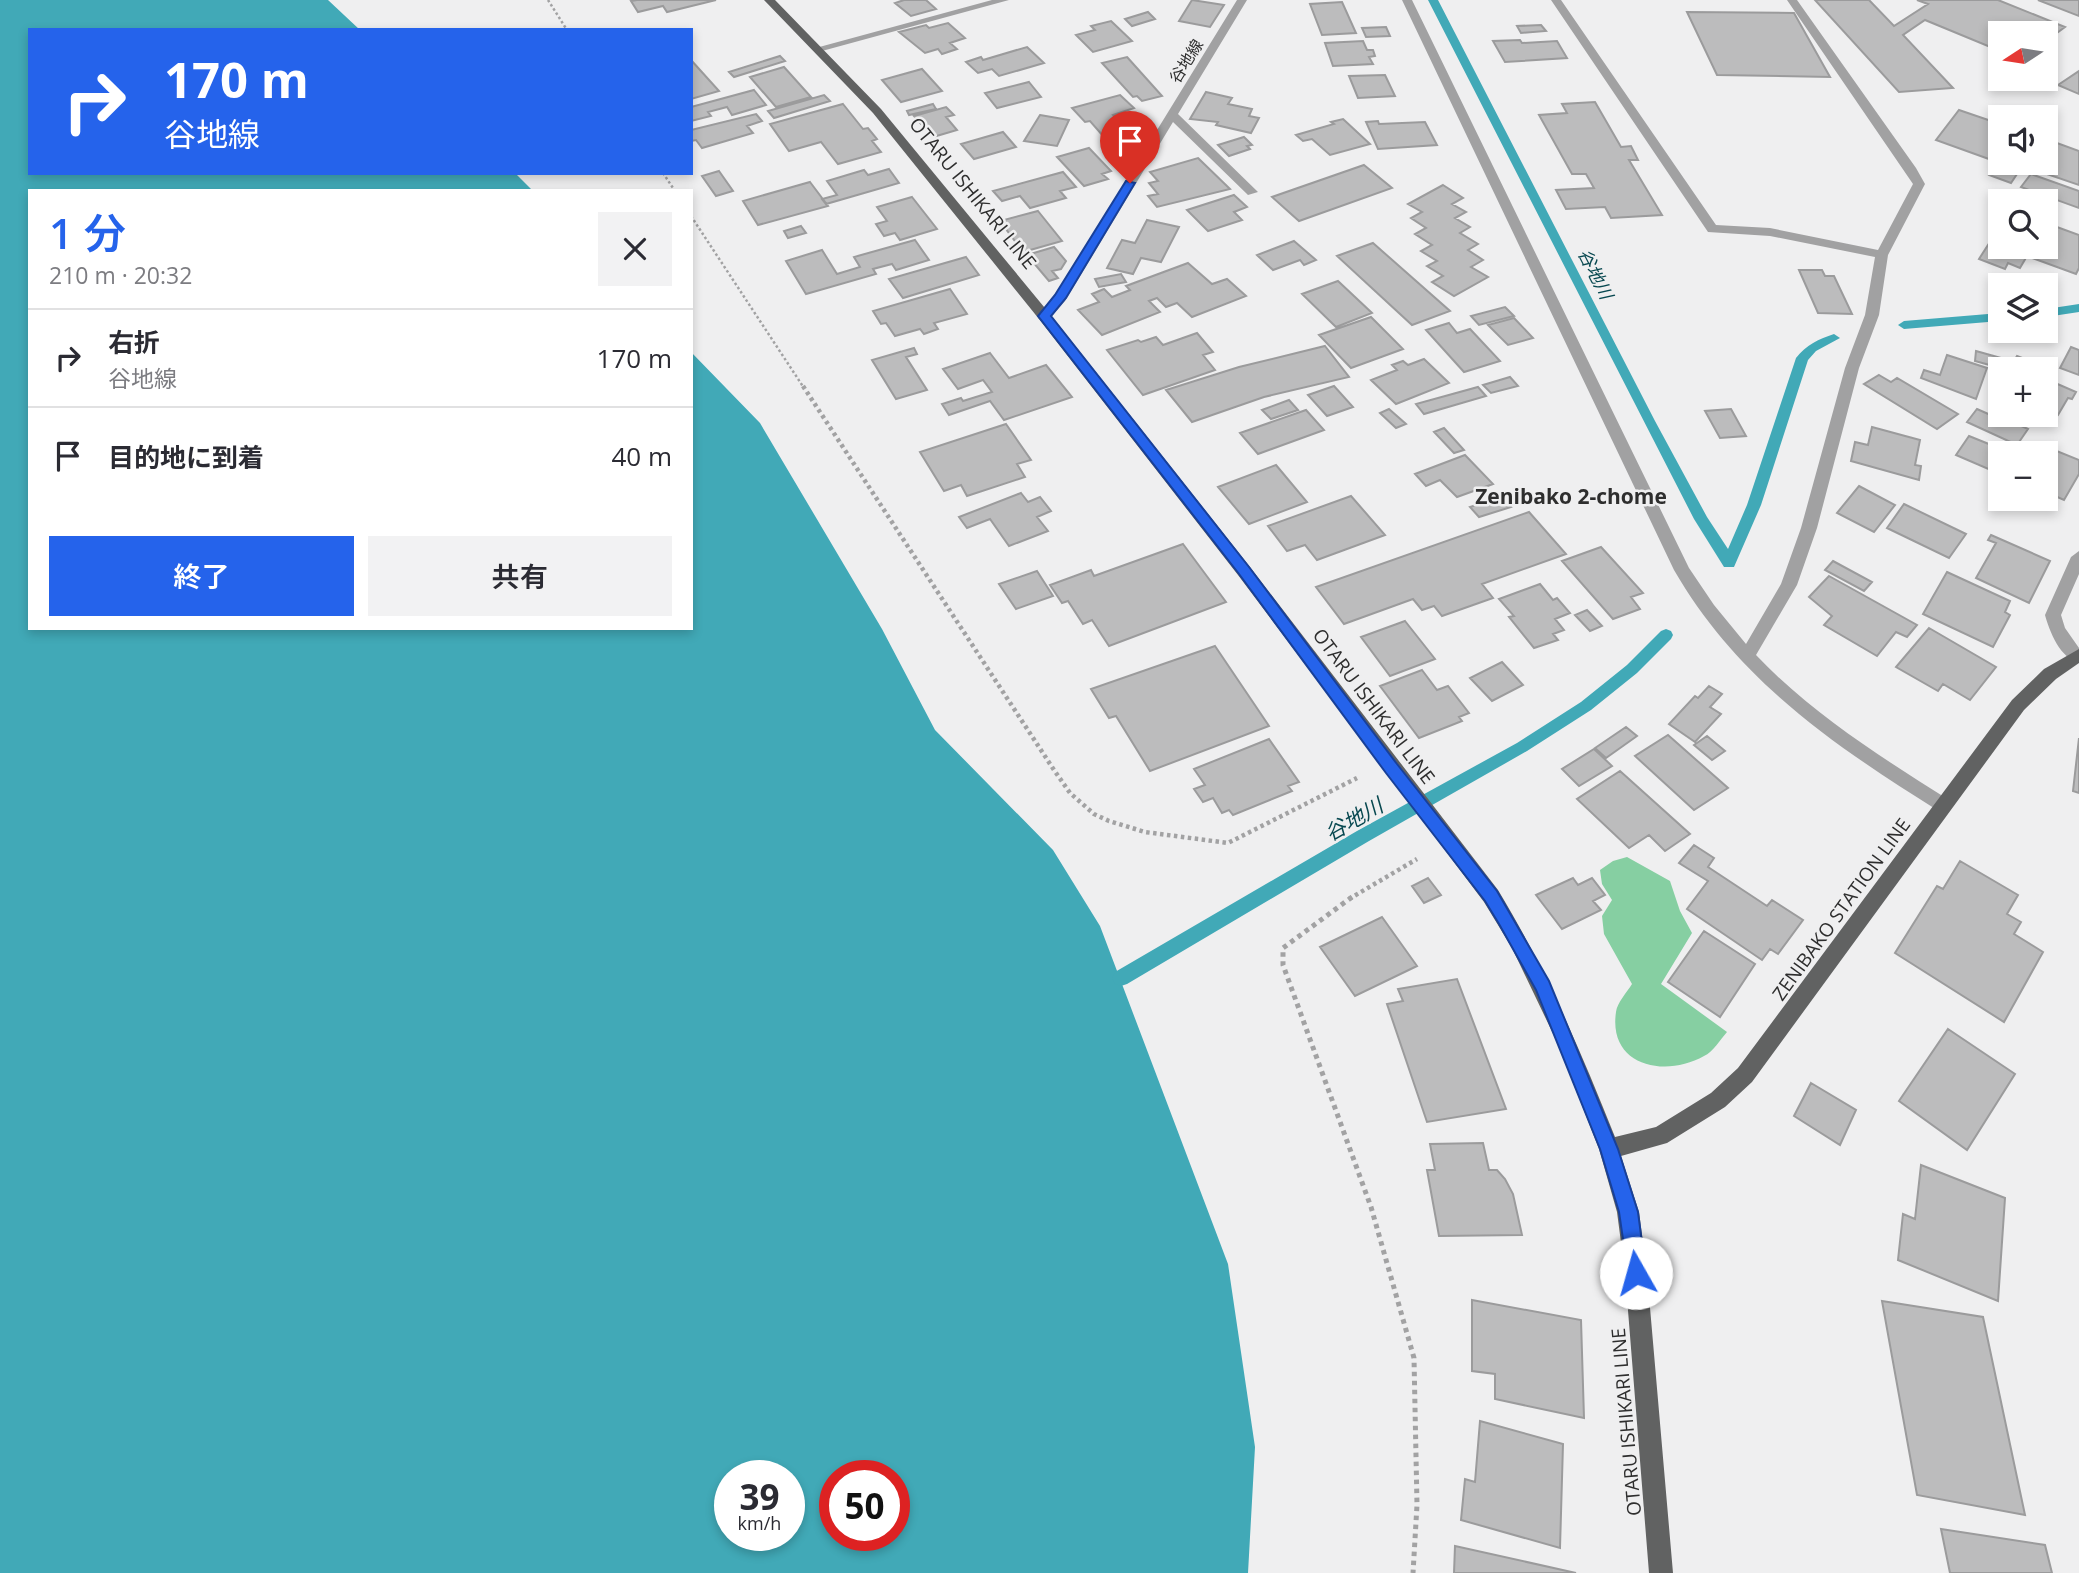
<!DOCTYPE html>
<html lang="ja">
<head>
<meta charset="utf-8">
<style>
  :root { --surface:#fff; --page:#f2f2f3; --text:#2b2b33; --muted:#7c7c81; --line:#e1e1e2; --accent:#2563eb }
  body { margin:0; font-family:"Open Sans","Noto Sans JP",sans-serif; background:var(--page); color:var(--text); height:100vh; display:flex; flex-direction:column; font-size:26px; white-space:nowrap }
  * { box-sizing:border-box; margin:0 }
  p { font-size:23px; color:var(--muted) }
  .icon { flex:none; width:38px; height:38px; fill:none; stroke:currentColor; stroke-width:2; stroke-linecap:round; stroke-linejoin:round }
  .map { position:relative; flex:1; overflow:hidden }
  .panel { position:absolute; left:28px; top:189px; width:665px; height:441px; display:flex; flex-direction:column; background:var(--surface); border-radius:0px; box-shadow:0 4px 10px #0003 }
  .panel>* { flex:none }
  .banner { position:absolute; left:28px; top:28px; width:665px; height:147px; border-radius:0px; box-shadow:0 4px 10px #0003; background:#2563eb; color:#fff; overflow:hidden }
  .needle { width:46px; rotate:258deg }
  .fabs { position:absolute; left:1988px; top:21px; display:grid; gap:14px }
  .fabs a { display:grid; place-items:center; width:70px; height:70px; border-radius:0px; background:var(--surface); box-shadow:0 4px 10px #0003; font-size:35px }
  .speed { position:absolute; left:714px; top:1460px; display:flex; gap:14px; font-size:35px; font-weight:700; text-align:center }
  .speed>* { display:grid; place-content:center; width:91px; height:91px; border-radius:50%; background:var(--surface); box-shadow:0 4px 10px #0003; line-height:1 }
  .speed small { font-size:18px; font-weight:400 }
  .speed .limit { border:10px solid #d22; background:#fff; color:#111 }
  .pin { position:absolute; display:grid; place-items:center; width:60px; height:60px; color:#fff; margin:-72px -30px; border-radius:50% 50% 50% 0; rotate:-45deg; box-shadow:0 0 7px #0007 }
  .pin .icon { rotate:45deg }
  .me { position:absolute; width:77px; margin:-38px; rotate:353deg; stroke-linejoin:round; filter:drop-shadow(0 0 5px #0008) }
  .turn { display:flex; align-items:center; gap:24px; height:147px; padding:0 21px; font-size:32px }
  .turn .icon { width:91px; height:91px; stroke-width:2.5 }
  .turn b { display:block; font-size:49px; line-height:60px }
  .round { display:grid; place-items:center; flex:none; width:74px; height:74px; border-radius:0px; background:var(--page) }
  .overview { display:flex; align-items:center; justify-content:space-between; height:119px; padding:0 21px }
  h1 { font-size:42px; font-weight:600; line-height:52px; color:var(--accent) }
  .cta { display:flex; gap:14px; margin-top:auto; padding:14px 21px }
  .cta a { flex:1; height:80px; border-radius:0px; background:var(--accent); color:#fff; font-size:28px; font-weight:600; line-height:80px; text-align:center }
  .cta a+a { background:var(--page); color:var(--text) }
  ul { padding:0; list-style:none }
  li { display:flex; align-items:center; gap:21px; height:98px; padding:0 21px; border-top:2px solid var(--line) }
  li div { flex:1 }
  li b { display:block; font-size:26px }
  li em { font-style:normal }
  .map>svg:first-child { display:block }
  .green { fill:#86cfa2 }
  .water { fill:#41a9b7; fill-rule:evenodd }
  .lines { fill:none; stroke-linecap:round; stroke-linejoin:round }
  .stream { fill:#41a9b7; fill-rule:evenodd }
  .building { fill:#bcbcbd; stroke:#9b9b9c; stroke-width:2 }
  .path-far2 { stroke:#a2a2a3; stroke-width:2.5; stroke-dasharray:2.5 2.5; stroke-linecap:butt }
  .path-far1 { stroke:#a2a2a3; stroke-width:4.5; stroke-dasharray:3.5 3.5; stroke-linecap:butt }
  .path { stroke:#a2a2a3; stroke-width:5; stroke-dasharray:4.5 4.5; stroke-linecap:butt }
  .minor { fill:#a1a1a2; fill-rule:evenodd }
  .major { fill:#616262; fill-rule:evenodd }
  .route { fill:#2563eb; stroke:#184099; stroke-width:2 }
  .labels { text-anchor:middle; stroke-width:5; stroke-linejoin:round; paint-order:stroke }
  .far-street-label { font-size:16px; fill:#2e2e2e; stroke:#efeff0 }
  .far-water-label { font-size:18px; font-style:italic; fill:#084850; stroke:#efeff0 }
  .street-label { font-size:19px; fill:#2e2e2e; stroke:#efeff0 }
  .neighbourhood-label { font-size:21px; font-weight:bold; fill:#2e2e2e; stroke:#efeff0 }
  .water-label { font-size:21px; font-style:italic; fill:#084850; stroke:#efeff0 }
</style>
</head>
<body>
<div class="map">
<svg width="2079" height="1573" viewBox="0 0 2079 1573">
  <rect width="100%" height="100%" fill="#efeff0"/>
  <path class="green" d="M1627,857L1670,881L1680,911L1692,933L1661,984L1727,1032C1720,1040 1713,1052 1704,1056C1665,1078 1608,1066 1616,1012C1617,1003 1627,992 1632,984L1604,934L1602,916L1612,900L1602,884L1600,870L1613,861Z"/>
  <path class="water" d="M0,0H328L360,30H30V173H515L533,191H30V628H691V352L760,423L882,629L935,730L1053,850L1100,926L1228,1264L1255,1447L1248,1573H0ZM789,1475V1535H730V1475ZM835,1475H894V1535H835Z"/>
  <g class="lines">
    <path class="stream" d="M1428,0H1438L1655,421L1707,517L1728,549L1747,505L1796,358C1806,345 1819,339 1834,334L1840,338L1816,351L1808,360L1761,505L1734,567H1724L1694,519Z
      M2079,304V312L2046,317V309Z
      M2000,313V321L1904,329L1898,325L1904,321Z
      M1666,629L1671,631L1673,635L1671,639L1637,673L1591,710L1527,751L1369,841L1127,984L1121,986L1115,984L1112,978L1115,972L1357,831L1517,743L1581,702L1627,665L1661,631Z"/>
  </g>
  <path class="building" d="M637,0H716L667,12L663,6L638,12L631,1Z
    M904,0H926L936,9L911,16L895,3Z
    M1192,0L1224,5L1210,27L1179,21Z
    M1815,0H1869L1894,26L1928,4L1917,0H1998L2065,27L2046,41V33H2000V51L1925,20L1903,35L1953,88L1899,92Z
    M2038,0H2079V16Z
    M1342,2L1356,33L1322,35L1310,4Z
    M1148,12L1155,19L1132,26L1125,19Z
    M1687,12L1794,13L1830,77L1717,75Z
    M1111,21L1132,41L1093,52L1076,35L1095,30L1091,26Z
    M948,23L965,38L950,43L957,49L942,54L938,49L925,53L899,32L926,25L929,28Z
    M1541,25L1546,31L1521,33L1517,26Z
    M1386,27L1390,36L1366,37L1362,28Z
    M1520,40L1522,43L1557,41L1567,58L1505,62L1493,41Z
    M1363,41L1367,50H1373L1375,56L1369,57L1373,64L1333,66L1325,43Z
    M1027,47L1044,63L999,76L992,69L978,73L966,62L981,57L983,60Z
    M780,56L785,61L734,77L729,72Z
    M1127,57L1162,96L1142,101L1137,96L1133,97L1102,63Z
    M691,60L719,91L691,99Z
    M784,67L811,97L776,107L750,77Z
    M922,69L942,91L901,102L882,80Z
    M2079,71V94L2058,85Z
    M1385,75L1395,96L1358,98L1349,76Z
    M1029,82L1041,97L997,108L985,93Z
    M754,90L766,105L732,115L727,107L708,112L711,116L691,121V107Z
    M1206,92L1232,98L1228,104L1252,109L1249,116L1259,118L1251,133L1216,125L1218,122L1190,119Z
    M824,95L830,101L774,118L768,111Z
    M1120,95L1134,108L1113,115L1128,130L1104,137L1090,121L1085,122L1072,108Z
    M1595,102L1621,147L1631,146L1638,160H1629L1662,215L1611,218L1605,207L1566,209L1556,190L1594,188L1586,174H1572L1539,115L1567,113L1562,104Z
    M843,104L863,129L868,128L877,139L872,141L881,152L838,164L821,142L789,151L770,124Z
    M933,104L936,109L909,115L907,111Z
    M946,107L954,115L946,117L957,130L933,137L914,116Z
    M1959,110L2000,124V163L1936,140Z
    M756,114L762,121L747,126L753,133L702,148L696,140L691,141V130Z
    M1040,115L1069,120L1057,146L1024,141Z
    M1343,119L1370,144L1330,155L1312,139L1303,141L1296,135L1334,124L1331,122Z
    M1378,121L1379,124L1425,122L1437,145L1378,149L1366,122Z
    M1003,132L1016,147L974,159L961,144Z
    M1244,137L1252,145L1247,146L1250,149L1229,156L1218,145Z
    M2046,139L2079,151V185L2015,163H2046Z
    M1089,148L1111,171L1102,174L1108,179L1084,186L1057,157Z
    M1198,158L1230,189L1157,207L1148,196L1158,194L1149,183L1158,181L1150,172Z
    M1364,165L1392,188L1299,221L1272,197Z
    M1994,166L2017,174L2011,183L1989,175Z
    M889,169L899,183L826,204L822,199L837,195L827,181L864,170L868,175Z
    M719,171L733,191L716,196L702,176Z
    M1063,172L1076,187L1060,191L1066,198L1030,208L1020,196L1002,201L993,191Z
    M2031,174L2079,191V208L2021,187Z
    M810,182L828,206L758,225L743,201Z
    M1443,185L1463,198L1452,204L1466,212L1455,218L1470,227L1460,233L1478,244L1468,250L1483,260L1471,267L1488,277L1454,296L1432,282L1443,276L1427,266L1437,261L1421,251L1432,245L1415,234L1426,228L1411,218L1422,212L1408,204Z
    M1234,195L1247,207L1234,212L1242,220L1208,231L1187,210Z
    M912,197L937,229L900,240L895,233L884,236L876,224L887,221L877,207Z
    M1038,211L1062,241L1023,252L1000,221Z
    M2000,218V247H2046V223L2079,235V268L2076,274L2027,256L2020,268L2008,263L2005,269L1979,259L1995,234L1990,232Z
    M1147,220L1179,227L1161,262L1141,258L1133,274L1107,268L1122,240L1135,243Z
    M801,226L806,233L788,238L784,231Z
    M915,240L929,260L896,270L892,264L873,269L876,274L806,294L786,261L822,250L837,274L860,267L854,257Z
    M1294,241L1316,260L1304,265L1300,260L1273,270L1257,255Z
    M1373,243L1450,311L1412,325L1337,256Z
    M1054,247L1066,261L1061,269L1052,271L1058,278L1049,281L1027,255Z
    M966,257L979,275L903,298L889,279Z
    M1188,263L1212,284L1227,279L1246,296L1192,317L1177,303L1166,307L1157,298L1149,301L1160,312L1102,335L1078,310L1099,302L1092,294L1104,289L1112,297L1130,290L1126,286Z
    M1799,270H1822L1825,276H1834L1852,314L1818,313Z
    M1121,274L1126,282L1099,287L1095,279Z
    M1338,281L1372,313L1336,327L1302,294Z
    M950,289L967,314L934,323L938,329L924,334L920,329L895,336L886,323L881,324L873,311Z
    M1505,307L1514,316L1479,325L1471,316Z
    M1371,317L1403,349L1351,368L1319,335Z
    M1514,318L1533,338L1508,345L1488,325Z
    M1449,323L1457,333L1470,329L1500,361L1464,372L1426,330Z
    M1197,333L1213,352L1203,355L1215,370L1143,395L1107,350L1138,340L1141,342L1156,337L1163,345Z
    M1325,346L1349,377L1264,397L1192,422L1166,390L1239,367Z
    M2071,347L2079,350V375L2060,368Z
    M914,348L917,354L906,357L927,390L896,399L872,360Z
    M1976,351L2001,358L2000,368L1975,361Z
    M990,353L1009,378L1046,365L1072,397L1004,420L990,401L949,415L942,404L961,398L963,401L992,392L983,380L958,389L943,369Z
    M1947,355L1987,368L1976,399L1921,378L1924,370L1940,375Z
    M2017,356L2030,361L2025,369L2012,364Z
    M1424,359L1449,383L1396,404L1371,380L1397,370L1392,365L1403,361L1408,365Z
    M1879,375L1891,382L1897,378L1958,414L1937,429L1864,384Z
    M1510,377L1518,386L1491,393L1483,385Z
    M2046,379L2076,392L2072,399L2068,398L2058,415L2046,410Z
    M1334,386L1353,407L1327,416L1308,395Z
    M1478,387L1486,396L1424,414L1416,404Z
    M1289,400L1298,410L1271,419L1262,410Z
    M1389,409L1406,424L1396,428L1380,413Z
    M1731,409L1746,436L1720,438L1705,411Z
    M1977,409L2004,421L2006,419L2028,429L2017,445L1967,422Z
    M1306,410L1324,430L1258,454L1240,433Z
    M1006,424L1031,460L1017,464L1025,477L967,496L961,485L944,491L920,452Z
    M1872,427L1920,440L1915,465L1921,466L1919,480L1851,461L1855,442L1868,445Z
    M1444,428L1464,450L1454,453L1434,432Z
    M1969,436L2011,453H2000V474L1956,455Z
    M2037,443L2079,460V474L2064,500L2046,492V453H2031Z
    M1465,455L1493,484L1457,497L1440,480L1426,486L1415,474Z
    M1276,465L1307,502L1249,524L1218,487Z
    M1859,486L1895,505L1874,532L1837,513Z
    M1021,493L1028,502L1040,497L1051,511L1037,517L1048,531L1009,546L990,519L967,528L959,517Z
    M1351,496L1385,535L1317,560L1305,545L1287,551L1268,526Z
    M1502,497L1511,507L1479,517L1470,507Z
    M1904,504L1966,534L1949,558L1887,528Z
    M1529,512L1566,554L1482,584L1493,598L1442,616L1434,606L1422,610L1413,599L1344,624L1316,587Z
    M1991,535L2050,561L2029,603L1976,578L1996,543L1988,540Z
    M1183,544L1226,602L1109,646L1092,620L1083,624L1068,601L1062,603L1050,585L1091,570L1094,576Z
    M1601,547L1643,593L1631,597L1640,609L1613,619L1562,561Z
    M1833,561L1872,582L1864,591L1825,570Z
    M1037,571L1053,596L1016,609L999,584Z
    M1947,572L2010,601L2005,612L2010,615L1993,647L1923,614Z
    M1829,576L1917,625L1907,637L1896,632L1877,656L1824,625L1832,616L1809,597Z
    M1540,584L1553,600L1557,598L1570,613L1555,619L1564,630L1553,634L1558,640L1534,648L1509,617L1514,616L1499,599Z
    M1587,610L1602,626L1590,631L1575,615Z
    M1405,621L1435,659L1390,676L1361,637Z
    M1929,628L1996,667L1970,700L1943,684L1938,691L1896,667Z
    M1215,646L1269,726L1150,771L1116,716L1109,718L1091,689Z
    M1502,662L1523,685L1492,701L1470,678Z
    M1422,670L1437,690L1448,686L1469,713L1459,717L1462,721L1419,738L1380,686Z
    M1709,686L1722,694L1710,707L1721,714L1695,742L1669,724L1695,696L1698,698Z
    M1626,727L1637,736L1606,758L1595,748Z
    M1668,735L1728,788L1694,810L1635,756Z
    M1707,736L1725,751L1712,760L1694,745Z
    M2079,738V793L2073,791Z
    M1269,739L1299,782L1288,786L1292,791L1233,815L1229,810L1222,813L1213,798L1203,802L1194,789L1205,785L1194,769Z
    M1594,749L1612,766L1579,786L1562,769Z
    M1620,771L1690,834L1665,851L1649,835L1629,848L1577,799Z
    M1694,845L1714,858L1708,867L1767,906L1772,900L1803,920L1778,954L1770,949L1762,960L1687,909L1708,881L1679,863Z
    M1960,861L2018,895L2007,914L2021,922L2014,934L2043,952L2004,1022L1895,953L1937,886L1943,889Z
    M1428,878L1441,895L1424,903L1412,886Z
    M1573,878L1578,885L1592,878L1605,895L1593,901L1601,910L1562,929L1536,895Z
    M1382,917L1417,966L1355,996L1320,947Z
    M1704,931L1755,964L1720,1017L1668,982Z
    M1457,979L1506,1109L1427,1122L1387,1004L1403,1001L1398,989Z
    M1948,1029L2015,1074L1967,1150L1899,1101Z
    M1811,1083L1856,1110L1840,1145L1794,1116Z
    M1483,1143L1489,1170H1497L1505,1179L1513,1194L1522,1235L1439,1236L1427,1170H1435L1430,1144Z
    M1921,1165L2005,1198L1998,1301L1898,1260L1903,1214L1915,1219Z
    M1472,1300L1581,1320L1584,1418L1495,1399V1374L1472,1371Z
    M1882,1301L1983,1317L2025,1515L1917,1495Z
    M1480,1421L1563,1444L1560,1548L1461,1520L1465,1479L1475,1482Z
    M1941,1529L2045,1545L2052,1573H1950Z
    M1455,1546L1576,1573H1454Z"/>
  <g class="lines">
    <path class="path-far2" d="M548,0L567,30
      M663,173L675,191
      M691,216L804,388"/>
    <path class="path-far1" d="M803,386L1054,770L1070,793L1094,814L1109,821L1145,832L1228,843L1357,778
      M1349,899L1417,859"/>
    <path class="path" d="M1352,897L1283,948V965L1371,1207L1414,1358L1417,1505L1413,1573"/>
    <path class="minor" d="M992,0H1009L822,51L812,49Z
      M1237,0H1247L1178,114L1258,192L1248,195L1173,122L1065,301L1049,319H1039L1037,316L1055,296Z
      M1402,0H1412L1689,568L1714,605L1746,644L1781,584L1801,528L1845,368L1865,315L1875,257L1770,236L1708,232L1551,0H1561L1716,225L1770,228L1878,250L1913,184L1787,0H1797L1916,168L1925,184L1888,255L1879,315L1859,368L1817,528L1797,585L1756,655C1812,714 1881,757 1949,800L1952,805L1949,810L1943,812L1937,810C1832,744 1737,679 1674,570Z
      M2079,551V574L2061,615L2065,628L2079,648V661C2061,661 2049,630 2045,615L2071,557Z"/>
    <path class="major" d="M764,0H775L881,109L1049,313L1250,567L1498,890C1546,969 1581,1052 1615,1137L1656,1127L1711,1093L1738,1068L2012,700L2044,669L2079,649V663L2056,679L2024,710L1752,1082L1725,1107L1667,1143L1621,1156L1639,1212L1647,1273L1673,1573H1649L1625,1273L1617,1212L1599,1149L1558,1044L1512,948L1484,902L1238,575L1039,319L873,113Z"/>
  </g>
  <path class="route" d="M1126,181L1135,183L1066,298L1051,316L1249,567L1397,764L1497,891L1549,981L1618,1149L1638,1212L1646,1273L1643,1280L1636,1283L1629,1280L1619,1212L1600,1149L1536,990L1499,924L1485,901L1386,773L1239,574L1038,316L1055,295Z"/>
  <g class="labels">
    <g class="far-street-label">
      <text transform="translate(1186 61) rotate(-58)" y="6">谷地線</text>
    </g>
    <g class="far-water-label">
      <text transform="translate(1595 274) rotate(63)" y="6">谷地川</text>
    </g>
    <g class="street-label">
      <text transform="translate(973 193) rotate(51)" y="7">OTARU ISHIKARI LINE</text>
      <text transform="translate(1374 706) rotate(53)" y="7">OTARU ISHIKARI LINE</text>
      <text transform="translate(1841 909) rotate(-54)" y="7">ZENIBAKO STATION LINE</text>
      <text transform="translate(1626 1422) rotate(-95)" y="7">OTARU ISHIKARI LINE</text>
    </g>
    <g class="neighbourhood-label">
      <text x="1571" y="504">Zenibako 2-chome</text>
    </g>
    <g class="water-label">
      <text transform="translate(1354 820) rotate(-30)" y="7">谷地川</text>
    </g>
  </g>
</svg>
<div class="fabs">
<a><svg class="needle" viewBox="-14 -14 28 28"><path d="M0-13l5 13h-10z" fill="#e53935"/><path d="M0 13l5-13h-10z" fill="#7c7c81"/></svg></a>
<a><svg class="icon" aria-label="sound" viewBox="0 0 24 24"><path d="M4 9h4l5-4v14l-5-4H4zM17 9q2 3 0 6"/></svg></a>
<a><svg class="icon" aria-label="search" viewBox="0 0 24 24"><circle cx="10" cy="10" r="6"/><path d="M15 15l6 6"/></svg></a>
<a><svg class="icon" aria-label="layers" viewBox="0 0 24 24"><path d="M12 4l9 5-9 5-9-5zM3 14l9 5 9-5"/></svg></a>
<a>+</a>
<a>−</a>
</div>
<div class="speed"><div>39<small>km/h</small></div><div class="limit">50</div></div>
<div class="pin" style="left:1130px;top:183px;background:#d93025"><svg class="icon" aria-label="arrive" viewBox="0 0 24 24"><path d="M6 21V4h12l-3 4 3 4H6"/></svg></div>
<svg class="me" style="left:1636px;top:1273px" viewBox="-20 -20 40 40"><circle r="19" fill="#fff"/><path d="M0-13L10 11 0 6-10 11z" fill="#2563eb"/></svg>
<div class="banner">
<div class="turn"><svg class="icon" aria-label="right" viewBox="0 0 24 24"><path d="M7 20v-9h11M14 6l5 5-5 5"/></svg><div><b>170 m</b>谷地線</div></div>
</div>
<section class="panel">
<div class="overview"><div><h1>1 分</h1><p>210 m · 20:32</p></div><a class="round"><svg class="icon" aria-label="close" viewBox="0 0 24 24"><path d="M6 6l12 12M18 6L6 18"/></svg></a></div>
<ul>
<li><svg class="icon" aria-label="right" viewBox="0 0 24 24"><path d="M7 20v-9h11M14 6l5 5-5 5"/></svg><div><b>右折</b><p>谷地線</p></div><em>170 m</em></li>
<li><svg class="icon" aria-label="arrive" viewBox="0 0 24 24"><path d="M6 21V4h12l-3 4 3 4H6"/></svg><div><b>目的地に到着</b></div><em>40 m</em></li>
</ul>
<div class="cta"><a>終了</a><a>共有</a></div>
</section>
</div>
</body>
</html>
